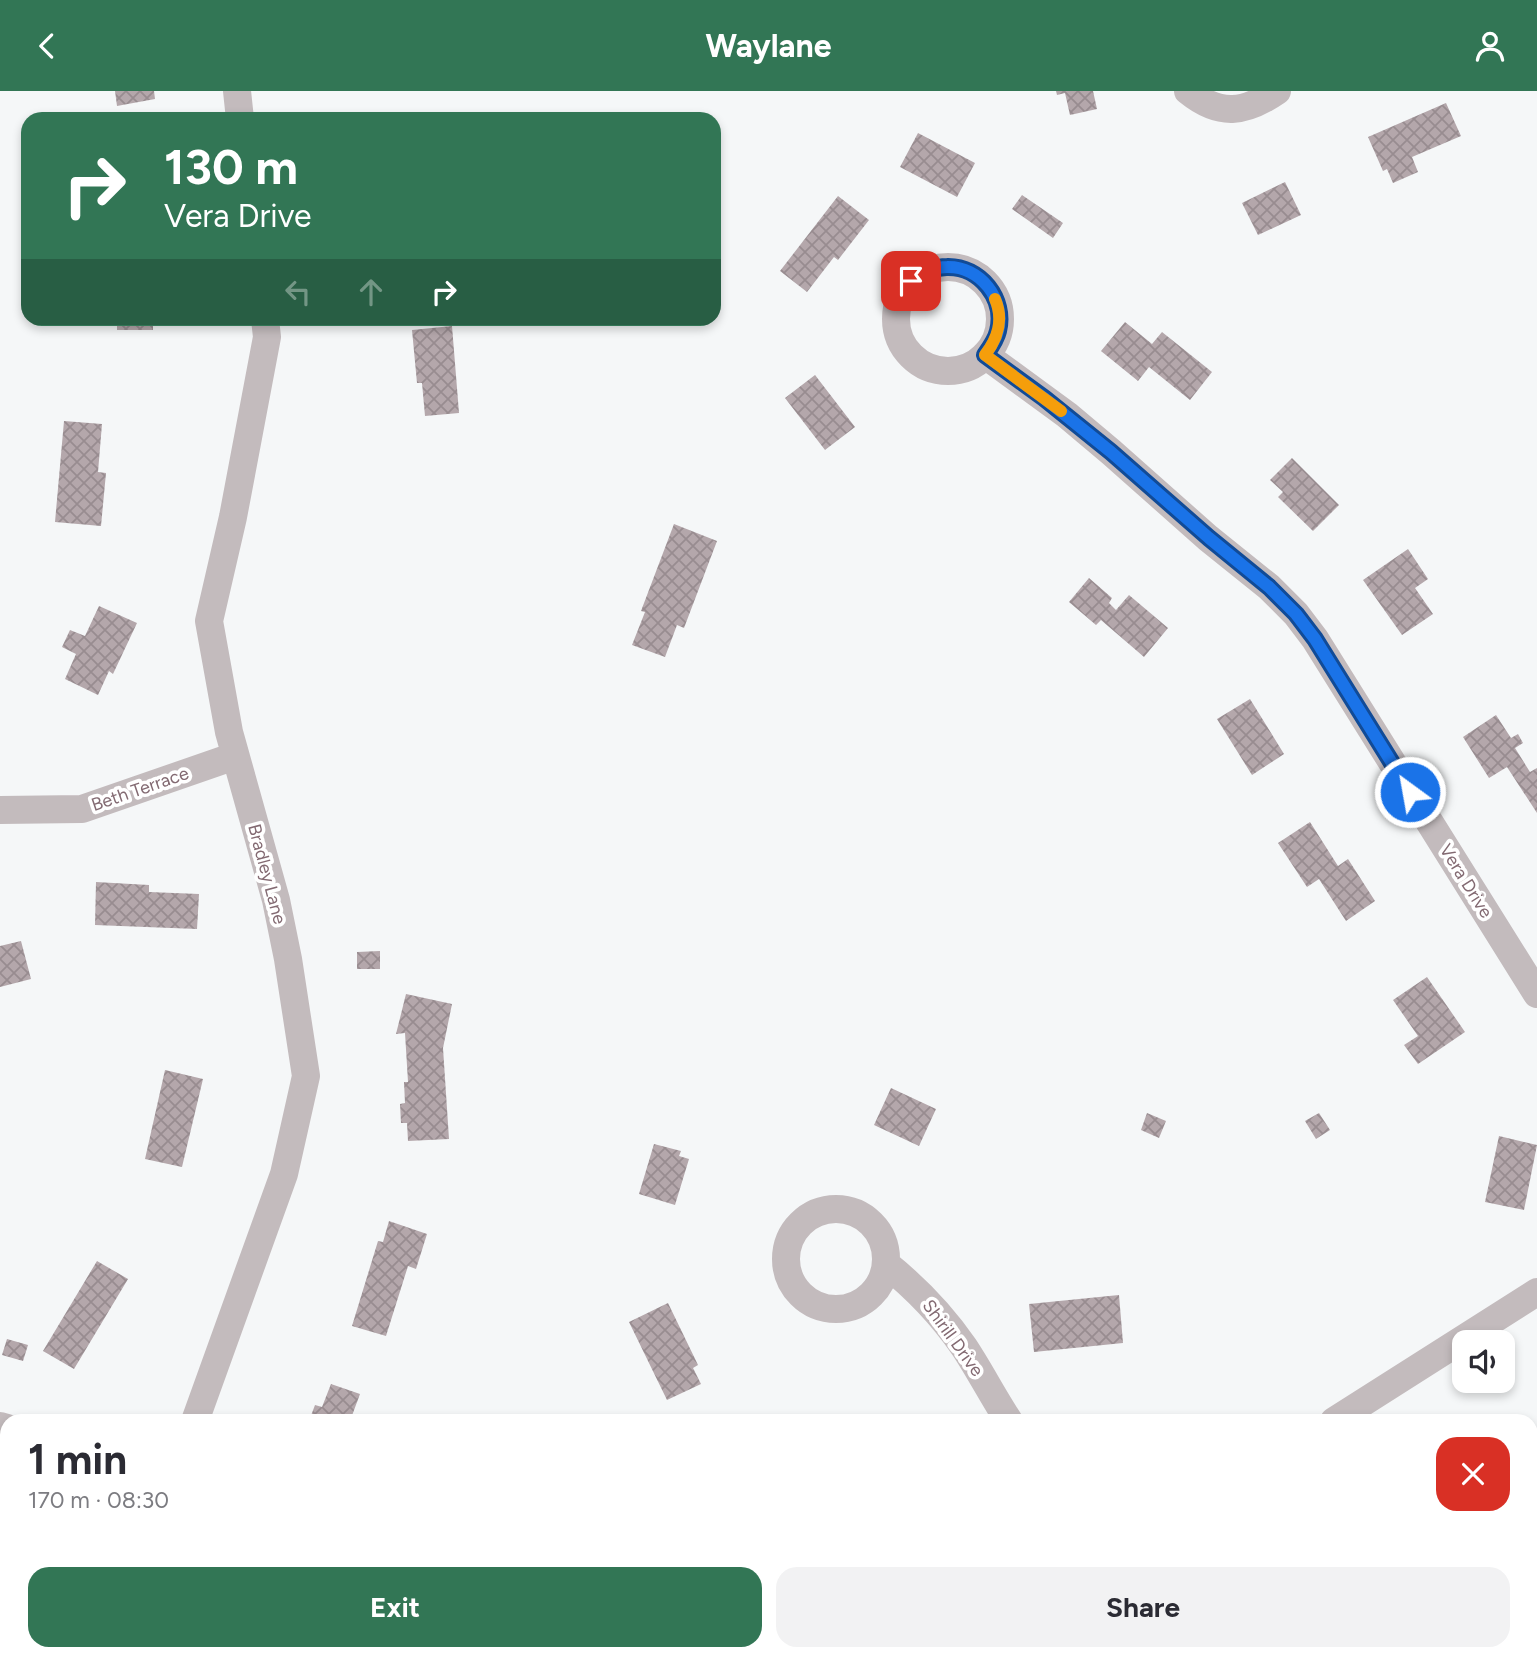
<!DOCTYPE html>
<html lang="en">
<head>
<meta charset="utf-8">
<style>
  :root { --surface:#fff; --page:#f2f2f3; --text:#2b2b33; --muted:#7c7c81; --accent:#327655 }
  body { margin:0; font-family:Figtree,sans-serif; background:var(--page); color:var(--text); height:100vh; display:flex; flex-direction:column; font-size:26px; white-space:nowrap }
  * { box-sizing:border-box; margin:0 }
  p { font-size:23px; color:var(--muted) }
  .icon { flex:none; width:38px; height:38px; fill:none; stroke:currentColor; stroke-width:2; stroke-linecap:round; stroke-linejoin:round }
  .map { position:relative; flex:1; overflow:hidden }
  .drawer { position:absolute; left:0px; top:1323px; width:1538px; height:247px; display:flex; flex-direction:column; background:var(--surface); border-radius:21px 21px 0 0; box-shadow:0 4px 10px #0003 }
  .drawer>* { flex:none }
  .hud { position:absolute; left:21px; top:21px; width:700px; height:214px; border-radius:21px; box-shadow:0 4px 10px #0003; background:#327655; color:#fff; overflow:hidden }
  .tools { position:absolute; left:1452px; top:1239px; display:grid; gap:14px }
  .tools a { display:grid; place-items:center; width:63px; height:63px; border-radius:14px; background:var(--surface); box-shadow:0 4px 10px #0003; font-size:35px }
  .pin { position:absolute; display:grid; place-items:center; width:60px; height:60px; color:#fff; margin:-30px; border-radius:14px; box-shadow:0 4px 10px #0006 }
  .me { position:absolute; width:77px; margin:-38px; rotate:328deg; stroke-linejoin:round; filter:drop-shadow(0 0 5px #0008) }
  .turn { display:flex; align-items:center; gap:24px; height:147px; padding:0 28px; font-size:32px }
  .turn .icon { width:91px; height:91px; stroke-width:2.5 }
  .turn b { display:block; font-size:49px; line-height:60px }
  .lanes { display:flex; align-items:center; height:66px; padding:0 28px; background:#0003; justify-content:center; gap:35px; direction:ltr }
  .lanes .off { opacity:.35 }
  .round { display:grid; place-items:center; flex:none; width:74px; height:74px; border-radius:21px; background:var(--page) }
  .head { display:flex; align-items:center; justify-content:space-between; height:119px; padding:0 28px }
  h1 { font-size:42px; font-weight:700; line-height:52px }
  .primary-button { display:flex; gap:14px; margin-top:auto; padding:14px 28px }
  .primary-button a { flex:1; height:80px; border-radius:21px; background:var(--accent); color:#fff; font-size:28px; font-weight:700; line-height:80px; text-align:center }
  .primary-button a+a { background:var(--page); color:var(--text) }
  header { display:flex; justify-content:space-between; align-items:center; height:91px; padding:0 28px; background:var(--accent); color:#fff; font-size:32px; font-weight:700 }
  .map>svg:first-child { display:block }
  .building { fill:url(#building-cross-hatch) }
  .lines { fill:none; stroke-linecap:round; stroke-linejoin:round }
  .minor { stroke:#c3bbbd; stroke-width:28 }
  .route-casing { stroke:#114b97; stroke-width:18 }
  .route { stroke:#1a73e8; stroke-width:12 }
  .slow { stroke:#f59e0b; stroke-width:12 }
  .labels { text-anchor:middle; stroke-width:7; stroke-linejoin:round; paint-order:stroke }
  .street-label { font-size:18px; fill:#836a72; stroke:#fff }
</style>
</head>
<body>
<header><svg class="icon" aria-label="back" viewBox="0 0 24 24"><path d="M15 5l-7 7 7 7"/></svg>Waylane<svg class="icon" aria-label="person" viewBox="0 0 24 24"><circle cx="12" cy="8" r="4"/><path d="M4 21q1-7 8-7t8 7"/></svg></header>
<div class="map">
<svg width="1537" height="1569" viewBox="0 0 1537 1569">
  <defs>
    <pattern id="building-cross-hatch" width="8" height="8" patternUnits="userSpaceOnUse" patternTransform="scale(1.75)"><rect width="8" height="8" fill="#b4a7ab"/><path d="M0 0l8 8M0 8l8-8" fill="none" stroke="#988c90"/></pattern>
  </defs>
  <rect width="100%" height="100%" fill="#f5f7f8"/>
  <path class="building" d="M115,0H154L155,8L117,15Z
    M1056,0H1093L1097,18L1070,24L1065,2L1057,4Z
    M1446,12L1461,45L1412,66L1418,81L1393,92L1387,78L1383,80L1368,46Z
    M918,42L975,72L957,106L900,76Z
    M1285,91L1301,124L1258,144L1242,112Z
    M1022,104L1063,132L1053,147L1012,118Z
    M838,105L869,129L838,169L834,166L807,201L780,180Z
    M117,228H153V239H117Z
    M1125,231L1152,253L1162,241L1212,281L1190,309L1149,276L1138,290L1101,260Z
    M452,235L459,322L425,325L422,292H417L412,239Z
    M815,284L855,336L825,359L785,307Z
    M64,330L102,333L98,381L106,382L101,435L55,431Z
    M1292,367L1339,414L1313,440L1278,406L1283,401L1270,389Z
    M674,433L717,450L684,537L677,534L665,566L632,554L645,521L641,520Z
    M1408,458L1428,488L1415,497L1433,523L1402,544L1363,489Z
    M1089,487L1112,507L1109,512L1116,519L1129,504L1168,537L1144,566L1101,529L1096,534L1069,511Z
    M99,515L137,532L113,583L109,580L98,604L65,588L76,563L62,556L70,539L85,545Z
    M1250,608L1284,663L1252,684L1217,628Z
    M1496,624L1511,647L1518,643L1523,652L1515,657L1530,681L1537,677V722L1507,676L1489,687L1463,646Z
    M1310,731L1338,775L1348,768L1375,810L1346,830L1319,788L1307,796L1278,752Z
    M96,791L149,794V801L199,803L197,838L95,834Z
    M21,850L31,888L0,896V855Z
    M380,860V878H357V861Z
    M1427,886L1465,941L1418,973L1404,954L1418,945L1393,909Z
    M406,903L452,913L443,957L449,1048L408,1050L407,1032H401L400,1013L405,1012L404,991H408L405,942L396,943Z
    M165,979L203,988L182,1076L145,1068Z
    M891,997L936,1018L919,1055L874,1034Z
    M1147,1022L1166,1030L1159,1047L1141,1039Z
    M1319,1022L1330,1039L1316,1048L1305,1030Z
    M1499,1045L1537,1054L1524,1119L1485,1111Z
    M654,1053L681,1060L679,1065L689,1068L675,1114L639,1103Z
    M389,1130L427,1143L416,1178L408,1175L386,1245L352,1235L378,1150L383,1151Z
    M97,1170L128,1188L74,1278L43,1260Z
    M1119,1204L1123,1252L1034,1261L1029,1213Z
    M668,1212L698,1274L693,1277L701,1293L667,1309L629,1231Z
    M7,1248L28,1254L23,1270L2,1264Z
    M331,1293L360,1303L350,1330H309L315,1314L322,1316Z
    M6,1443H7V1521L0,1518V1463Z
    M320,1563H324L335,1569H317Z
    M538,1563H563L564,1565L555,1569H541Z"/>
  <g class="lines">
    <path class="minor" d="M237,0L240,28
      M1188,0C1220,26 1245,22 1277,0
      M896 228a52 52 0 1 1 104 0a52 52 0 1 1-104 0Z
      M985,264L1067,324L1111,361L1208,447L1269,496L1296,523L1315,548L1537,903
      M0,719L82,718L235,665
      M786 1168a50 50 0 1 1 100 0a50 50 0 1 1-100 0Z
      M886,1173C916,1197 942,1224 964,1256C980,1280 993,1306 1009,1330
      M195,1330L284,1083L306,985L288,868L276,809L229,641L209,530L233,426L267,246L265,228
      M1334,1330L1537,1201
      M0,1335L7,1337
      M1051,1563L1055,1569
      M110,1569L112,1563
      M954,1569L964,1563"/>
  </g>
  <g class="lines">
    <defs>
      <path id="route" d="M911,190C922,182 933,176 947,176C980,175 1006,208 998,240C996,249 990,257 985,264L1044,307L1111,361L1209,447L1269,496L1296,523L1315,548L1410,701"/>
    </defs>
    <use href="#route" class="route-casing"/>
    <use href="#route" class="route"/>
    <path class="slow" d="M995,208C1004,229 998,247 985,264L1061,320"/>
  </g>
  <g class="labels">
    <g class="street-label">
      <text transform="translate(140 698) rotate(-19)" y="6">Beth Terrace</text>
      <text transform="translate(267 783) rotate(75)" y="6">Bradley Lane</text>
      <text transform="translate(1466 790) rotate(58)" y="6">Vera Drive</text>
      <text transform="translate(953 1247) rotate(54)" y="6">Shirill Drive</text>
    </g>
  </g>
</svg>
<div class="tools">
<a><svg class="icon" aria-label="sound" viewBox="0 0 24 24"><path d="M4 9h4l5-4v14l-5-4H4zM17 9q2 3 0 6"/></svg></a>
</div>
<div class="pin" style="left:911px;top:190px;background:#d93025"><svg class="icon" aria-label="arrive" viewBox="0 0 24 24"><path d="M6 21V4h12l-3 4 3 4H6"/></svg></div>
<svg class="me" style="left:1410px;top:701px" viewBox="-20 -20 40 40"><circle r="17" fill="#1a73e8" stroke="#fff" stroke-width="3"/><path d="M0-11L8 9 0 5-8 9z" fill="#fff"/></svg>
<div class="hud">
<div class="turn"><svg class="icon" aria-label="right" viewBox="0 0 24 24"><path d="M7 20v-9h11M14 6l5 5-5 5"/></svg><div><b>130 m</b>Vera Drive</div></div>
<div class="lanes"><svg class="icon off" aria-label="left" viewBox="0 0 24 24"><path d="M17 20v-9H6M10 6l-5 5 5 5"/></svg><svg class="icon off" aria-label="ahead" viewBox="0 0 24 24"><path d="M12 20V5M6 11l6-6 6 6"/></svg><svg class="icon" aria-label="right" viewBox="0 0 24 24"><path d="M7 20v-9h11M14 6l5 5-5 5"/></svg></div>
</div>
<section class="drawer">
<div class="head"><div><h1>1 min</h1><p>170 m · 08:30</p></div><a class="round" style="background:#d93025;color:#fff"><svg class="icon" aria-label="close" viewBox="0 0 24 24"><path d="M6 6l12 12M18 6L6 18"/></svg></a></div>
<div class="primary-button"><a>Exit</a><a>Share</a></div>
</section>
</div>
</body>
</html>
